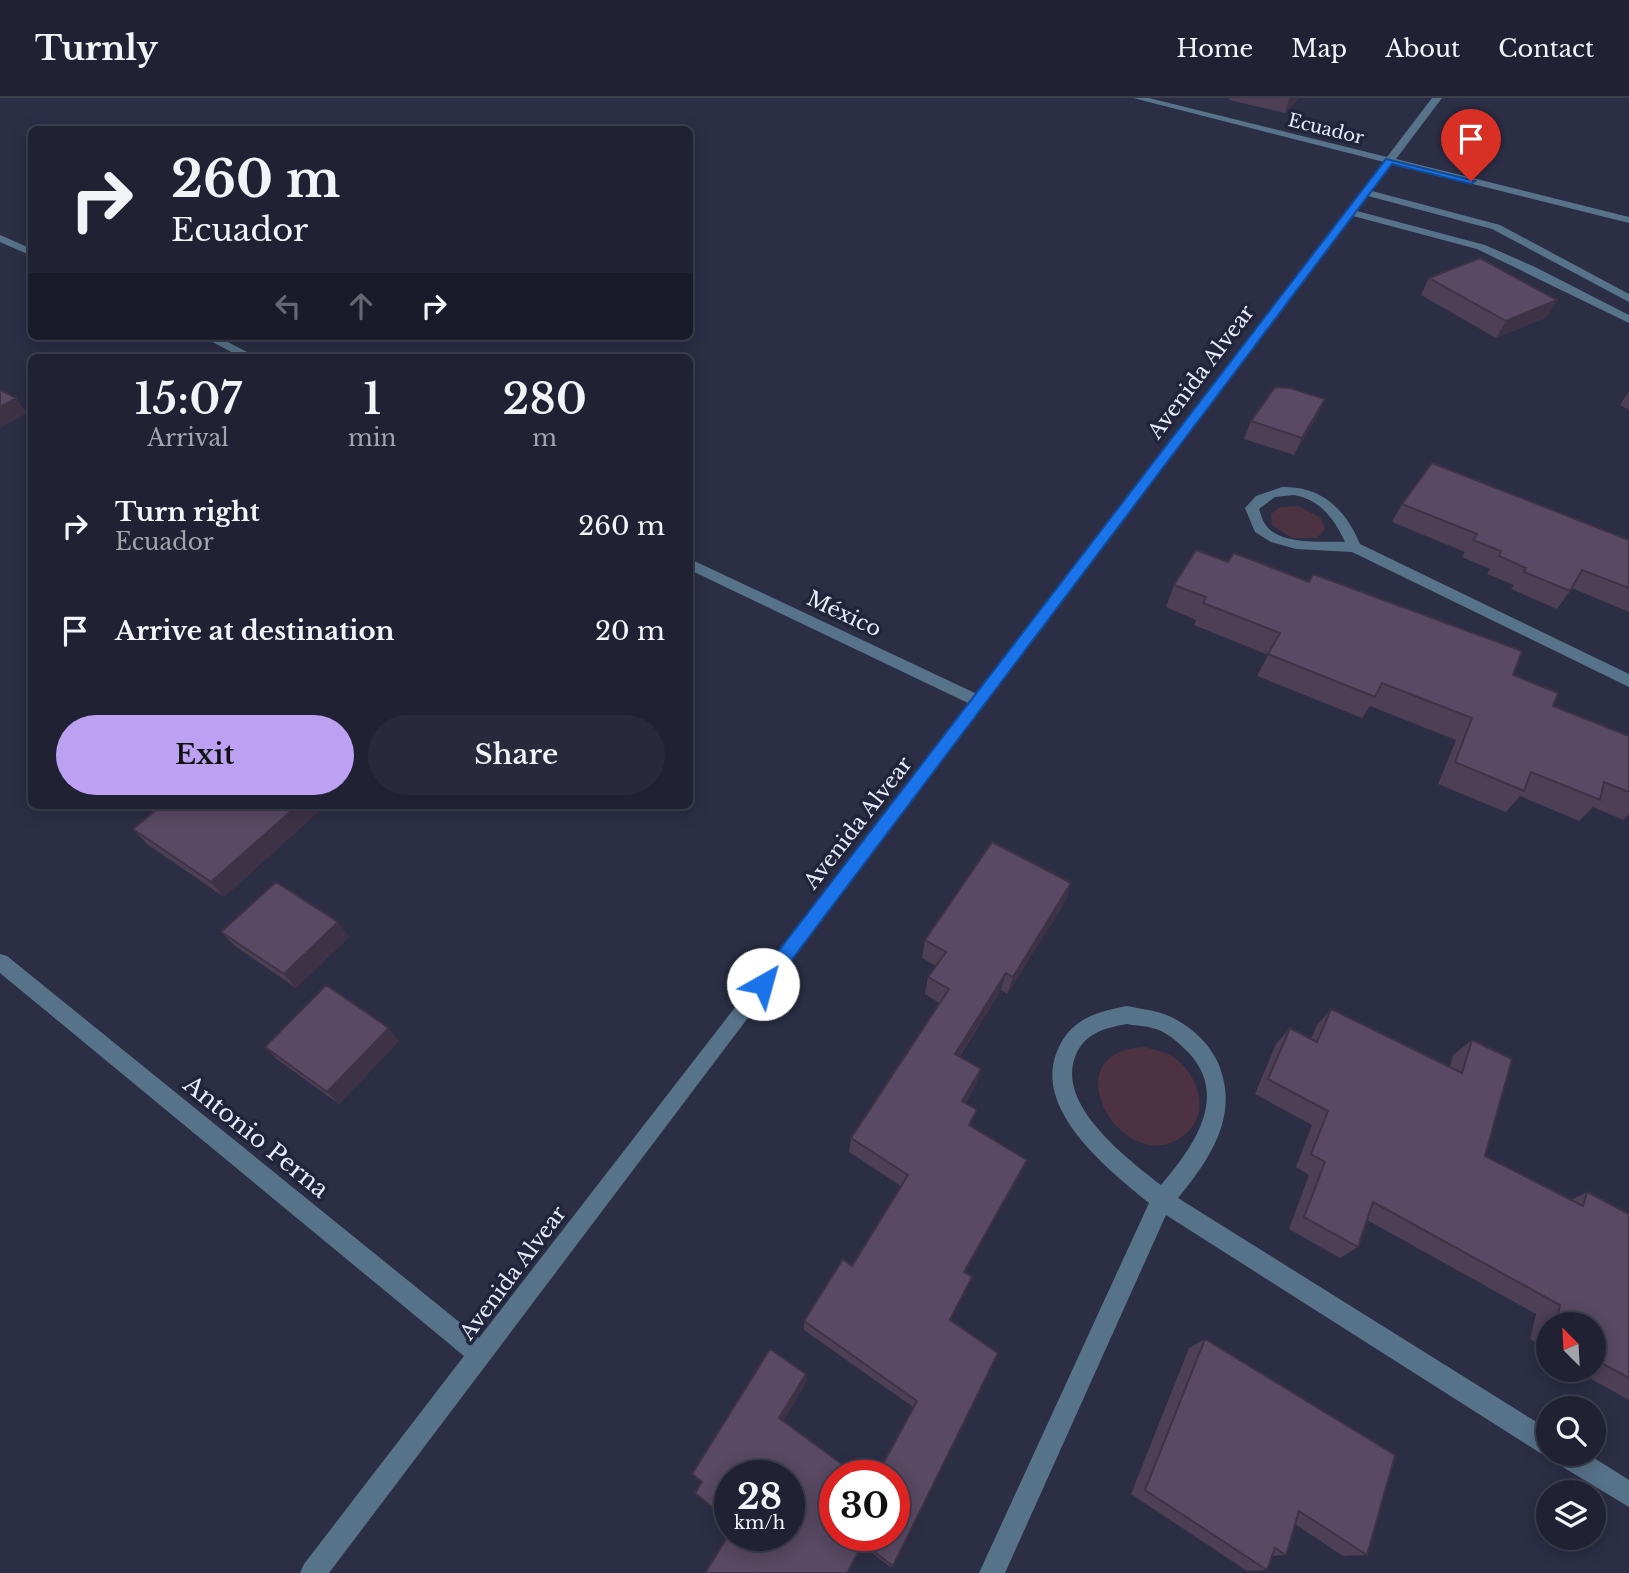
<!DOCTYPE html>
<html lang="en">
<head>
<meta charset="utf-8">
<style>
  :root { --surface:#202234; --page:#282a3c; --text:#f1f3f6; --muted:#a2a4ac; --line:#3d3f4f; --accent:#bca0f2 }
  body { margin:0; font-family:"Libre Baskerville",serif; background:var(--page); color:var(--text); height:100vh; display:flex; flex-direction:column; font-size:26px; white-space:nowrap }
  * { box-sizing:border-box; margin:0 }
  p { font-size:23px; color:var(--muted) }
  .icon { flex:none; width:38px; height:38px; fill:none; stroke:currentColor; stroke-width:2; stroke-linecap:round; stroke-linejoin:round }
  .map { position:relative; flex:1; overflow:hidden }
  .panel { position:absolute; left:28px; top:256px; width:665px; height:455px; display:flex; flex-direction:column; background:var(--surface); border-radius:10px; box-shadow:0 4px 18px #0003,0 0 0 2px var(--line) }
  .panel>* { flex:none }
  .top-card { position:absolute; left:28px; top:28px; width:665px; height:214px; border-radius:10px; box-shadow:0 4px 18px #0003,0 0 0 2px var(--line); background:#202234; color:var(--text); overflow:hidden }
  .needle { width:46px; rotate:336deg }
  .controls { position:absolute; left:1536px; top:1214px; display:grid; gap:14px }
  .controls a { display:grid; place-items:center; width:70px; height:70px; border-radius:50%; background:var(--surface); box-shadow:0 4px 18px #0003,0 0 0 2px var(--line); font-size:35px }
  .speed { position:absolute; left:714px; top:1362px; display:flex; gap:14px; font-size:35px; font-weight:700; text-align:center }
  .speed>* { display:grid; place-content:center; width:91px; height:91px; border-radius:50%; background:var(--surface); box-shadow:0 4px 18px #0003,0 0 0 2px var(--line); line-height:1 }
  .speed small { font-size:18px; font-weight:400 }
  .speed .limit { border:10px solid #d22; background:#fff; color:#111 }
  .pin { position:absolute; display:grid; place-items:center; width:60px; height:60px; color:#fff; margin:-72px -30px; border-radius:50% 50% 50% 0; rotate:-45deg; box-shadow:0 0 7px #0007 }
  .pin .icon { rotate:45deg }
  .me { position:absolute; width:77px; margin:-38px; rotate:38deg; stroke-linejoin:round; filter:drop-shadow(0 0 5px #0008) }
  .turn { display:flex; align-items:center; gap:24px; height:147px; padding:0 28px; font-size:32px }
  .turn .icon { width:91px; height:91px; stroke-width:2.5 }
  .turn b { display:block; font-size:49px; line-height:60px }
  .lanes { display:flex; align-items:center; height:66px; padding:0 28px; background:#0003; justify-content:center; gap:35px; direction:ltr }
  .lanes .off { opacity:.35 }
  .eta { display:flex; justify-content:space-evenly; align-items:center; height:119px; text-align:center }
  .eta b { font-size:42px; font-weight:600; line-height:49px }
  .primary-button { display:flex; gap:14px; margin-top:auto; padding:14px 28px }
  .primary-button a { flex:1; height:80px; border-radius:42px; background:var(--accent); color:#111; font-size:28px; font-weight:600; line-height:80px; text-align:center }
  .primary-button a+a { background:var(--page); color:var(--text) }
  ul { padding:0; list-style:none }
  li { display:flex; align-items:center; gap:21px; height:105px; padding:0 28px }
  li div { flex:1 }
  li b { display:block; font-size:26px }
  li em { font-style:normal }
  header { display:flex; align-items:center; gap:42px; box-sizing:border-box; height:98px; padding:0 35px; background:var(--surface); border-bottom:2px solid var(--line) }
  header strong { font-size:33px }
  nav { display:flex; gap:38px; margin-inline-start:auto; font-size:24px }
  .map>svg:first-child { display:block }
  .green { fill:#4d3342 }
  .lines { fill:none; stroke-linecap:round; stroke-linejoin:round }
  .minor { fill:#57738a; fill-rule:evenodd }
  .wall { fill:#4d3f56 }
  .shaded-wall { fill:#3e3346 }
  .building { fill:#594964; stroke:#3e3346; stroke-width:2 }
  .route { fill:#1a73e8; stroke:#114b97; stroke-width:2 }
  .labels { text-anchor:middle; stroke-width:7; stroke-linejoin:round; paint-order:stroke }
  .far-street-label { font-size:18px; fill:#e8ebfa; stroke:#21243a }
  .street-label { font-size:21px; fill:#e8ebfa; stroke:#21243a }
  .near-street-label { font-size:24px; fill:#e8ebfa; stroke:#21243a }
</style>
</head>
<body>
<header>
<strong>Turnly</strong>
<nav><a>Home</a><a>Map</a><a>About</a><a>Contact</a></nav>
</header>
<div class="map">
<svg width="1629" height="1475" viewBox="0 0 1629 1475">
  <rect width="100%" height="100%" fill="#2b2e45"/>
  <path class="green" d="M1298,408L1321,420L1325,431L1317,440H1292L1272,427L1271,416L1280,409Z
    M1145,949C1155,952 1166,954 1175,960C1200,979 1211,1018 1183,1038C1124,1083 1047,953 1145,949Z"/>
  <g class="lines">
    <path class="minor" d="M1133,0H1149L1387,59L1432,0H1442L1396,61L1629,119V125L1392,66L1372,93L1500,127L1629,196V204L1492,131L1368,98L1357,113L1485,147L1535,169L1629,217V225L1477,151L1353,118L329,1475H300L304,1466L464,1258L0,875V856L7,858L479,1240L970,606L690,472V461L977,596L1384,64Z
      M0,137L32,151V158L0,144Z
      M201,238H216L257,259H241Z
      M1282,389C1322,388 1345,411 1360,446L1629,576V589L1352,454L1296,451L1271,444L1255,434L1245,410L1256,398ZM1294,397C1320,402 1334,420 1345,444C1323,443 1279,448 1265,426C1262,422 1261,416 1259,411L1275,399Z
      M1127,908C1141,911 1155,912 1169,918C1189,927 1209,944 1218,965C1240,1016 1211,1060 1178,1100L1549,1332V1356H1588L1629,1382V1409L1556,1365L1553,1357L1549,1358L1540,1355L1166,1117L1005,1475H979L1149,1105C1109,1072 1035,1014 1056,956C1068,922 1095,914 1127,908ZM1127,926C1137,928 1149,928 1159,932C1170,937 1180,946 1189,955C1230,1000 1192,1050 1161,1087C1127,1060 1057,1008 1075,959C1084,935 1105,930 1127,926Z"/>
  </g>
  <path class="wall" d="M1229,0H1299L1285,15L1229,2Z
    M1429,180L1547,219L1496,240L1421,197Z
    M1629,293V312L1620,307Z
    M1325,301L1317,318L1294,357L1244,341L1251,323Z
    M1402,406L1629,442V514L1572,490L1557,511L1511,491L1514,487L1487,476L1490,471L1462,459L1465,454L1392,424Z
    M1174,487L1513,577L1553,608L1629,638V716L1623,722L1593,709L1579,723L1520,698L1506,714L1438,686L1456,642L1370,608L1362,620L1257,578L1268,557L1194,527L1196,522L1166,509Z
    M318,714L224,799L147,746L133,731Z
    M1071,785L1065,804L1007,896L1001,892L960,958L981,971L976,986L965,1005L971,1028L1027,1062L965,1174L950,1222L893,1468L890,1469L862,1447L789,1437L730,1377L806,1276L807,1283L783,1323L894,1437L913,1309L804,1232V1223L852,1168L901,1088L849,1054L851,1040L939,905L925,896L928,879L936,868L922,860L925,842Z
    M221,834L349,839L296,890L235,848Z
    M1331,911L1450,969L1453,957L1472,942L1485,1058L1571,1102L1587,1094L1629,1116V1302L1575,1272H1594V1227H1549V1252L1530,1241L1536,1216L1367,1122L1358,1149L1340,1160L1289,1131L1309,1077L1296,1069L1312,1027L1255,996L1276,946L1290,930L1311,941L1317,927Z
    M399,943L339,1006L278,962L265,949Z
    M1205,1241L1367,1457L1343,1458L1295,1426L1286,1457L1272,1458L1267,1472L1247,1473L1131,1396L1189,1250Z"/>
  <path class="shaded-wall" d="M1290,0H1299L1285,15L1289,1Z
    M1557,202L1547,219L1496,240L1506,223Z
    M16,300L27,315L0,330V309Z
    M1325,301L1317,318L1294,357L1302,340Z
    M298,707H314L318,714L224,799L211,784Z
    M1071,785L1065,804L1007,896L1013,879Z
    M338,824L349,839L296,890L284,876Z
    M1006,875L1001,892L951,971L955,956Z
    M389,930L399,943L339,1006L327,994Z
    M981,971L976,986L957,1017L962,1003Z
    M1027,1062L1021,1075L959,1184L964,1174Z
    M806,1276L807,1283L781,1326L779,1320Z"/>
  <path class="building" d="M1480,160L1557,202L1506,223L1429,180Z
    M1275,289L1290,290L1325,301L1302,340L1251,323Z
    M0,292L16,300L0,309Z
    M1432,365L1629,442V490L1582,472L1570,493L1524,474L1526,470L1499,458L1501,453L1473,442L1477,436L1402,406Z
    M1196,452L1228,464L1234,455L1309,484L1313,476L1522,553L1513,577L1558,595L1553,608L1629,638V694L1604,684L1600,702L1531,674L1524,693L1455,664L1472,620L1382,585L1375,599L1268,556L1280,535L1203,505L1206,499L1174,487Z
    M162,707H298L211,784L133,731Z
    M992,744L1071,785L1013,879L1006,875L955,956L981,971L962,1003L977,1012L969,1027L1027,1062L964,1174L972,1179L950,1222L998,1255L893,1468L863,1445L847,1475H705L730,1435V1437H789V1377H730V1424L695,1395L702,1384L692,1376L770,1251L806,1276L779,1320L857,1377H835V1437H894V1377H877L917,1303L804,1223L843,1161L852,1168L908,1077L851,1040L949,891L928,879L946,854L925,842Z
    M276,784L338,824L284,876L221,834Z
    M326,887L389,930L327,994L265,949Z
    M1331,911L1462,975L1472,942L1512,961L1485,1058L1583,1108L1587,1094L1629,1116V1280L1594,1261V1227H1556L1560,1207L1373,1104L1358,1149L1304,1119L1325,1064L1311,1056L1328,1013L1268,981L1290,930L1317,944Z
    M1205,1241L1395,1357L1367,1457L1299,1413L1286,1457L1275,1450L1267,1472L1145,1392Z"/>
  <path class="route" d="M1386,61L1475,83L1471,86L1392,66L769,892H757L754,886L757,881Z"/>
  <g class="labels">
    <g class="far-street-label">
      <text transform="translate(1326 31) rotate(14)" y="6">Ecuador</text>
    </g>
    <g class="street-label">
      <text transform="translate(1201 274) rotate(-53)" y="7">Avenida Alvear</text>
      <text transform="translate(844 516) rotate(25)" y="7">México</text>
      <text transform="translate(858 725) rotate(-52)" y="7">Avenida Alvear</text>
      <text transform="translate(513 1175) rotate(-53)" y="7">Avenida Alvear</text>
    </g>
    <g class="near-street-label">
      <text transform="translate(256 1039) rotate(39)" y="8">Antonio Perna</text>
    </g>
  </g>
</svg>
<div class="controls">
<a><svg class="needle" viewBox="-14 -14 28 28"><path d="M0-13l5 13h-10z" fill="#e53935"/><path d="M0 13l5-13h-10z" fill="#a2a4ac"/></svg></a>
<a><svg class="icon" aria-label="search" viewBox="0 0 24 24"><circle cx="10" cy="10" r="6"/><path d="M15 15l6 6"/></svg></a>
<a><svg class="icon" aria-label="layers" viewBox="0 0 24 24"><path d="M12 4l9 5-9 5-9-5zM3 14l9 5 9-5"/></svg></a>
</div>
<div class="speed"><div>28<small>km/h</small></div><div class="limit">30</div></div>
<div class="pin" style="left:1471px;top:83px;background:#d93025"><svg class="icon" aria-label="arrive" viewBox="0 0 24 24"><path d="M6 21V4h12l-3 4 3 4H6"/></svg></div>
<svg class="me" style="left:763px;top:886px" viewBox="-20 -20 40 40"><circle r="19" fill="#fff"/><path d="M0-13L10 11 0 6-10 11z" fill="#1a73e8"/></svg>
<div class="top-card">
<div class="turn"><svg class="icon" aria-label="right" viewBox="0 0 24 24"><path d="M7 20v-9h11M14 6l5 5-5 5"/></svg><div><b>260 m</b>Ecuador</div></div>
<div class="lanes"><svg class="icon off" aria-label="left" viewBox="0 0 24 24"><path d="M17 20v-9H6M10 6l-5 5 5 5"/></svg><svg class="icon off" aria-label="ahead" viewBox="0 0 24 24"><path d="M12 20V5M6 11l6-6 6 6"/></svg><svg class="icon" aria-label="right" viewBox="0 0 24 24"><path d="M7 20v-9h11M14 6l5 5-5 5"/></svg></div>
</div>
<section class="panel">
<div class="eta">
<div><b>15:07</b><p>Arrival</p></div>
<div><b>1</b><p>min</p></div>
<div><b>280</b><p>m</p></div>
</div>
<ul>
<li><svg class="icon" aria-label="right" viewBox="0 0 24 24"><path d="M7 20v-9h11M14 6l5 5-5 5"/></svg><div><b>Turn right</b><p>Ecuador</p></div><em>260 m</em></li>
<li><svg class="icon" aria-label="arrive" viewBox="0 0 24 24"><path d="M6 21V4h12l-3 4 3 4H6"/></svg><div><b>Arrive at destination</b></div><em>20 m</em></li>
</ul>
<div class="primary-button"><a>Exit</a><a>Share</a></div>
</section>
</div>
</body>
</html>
